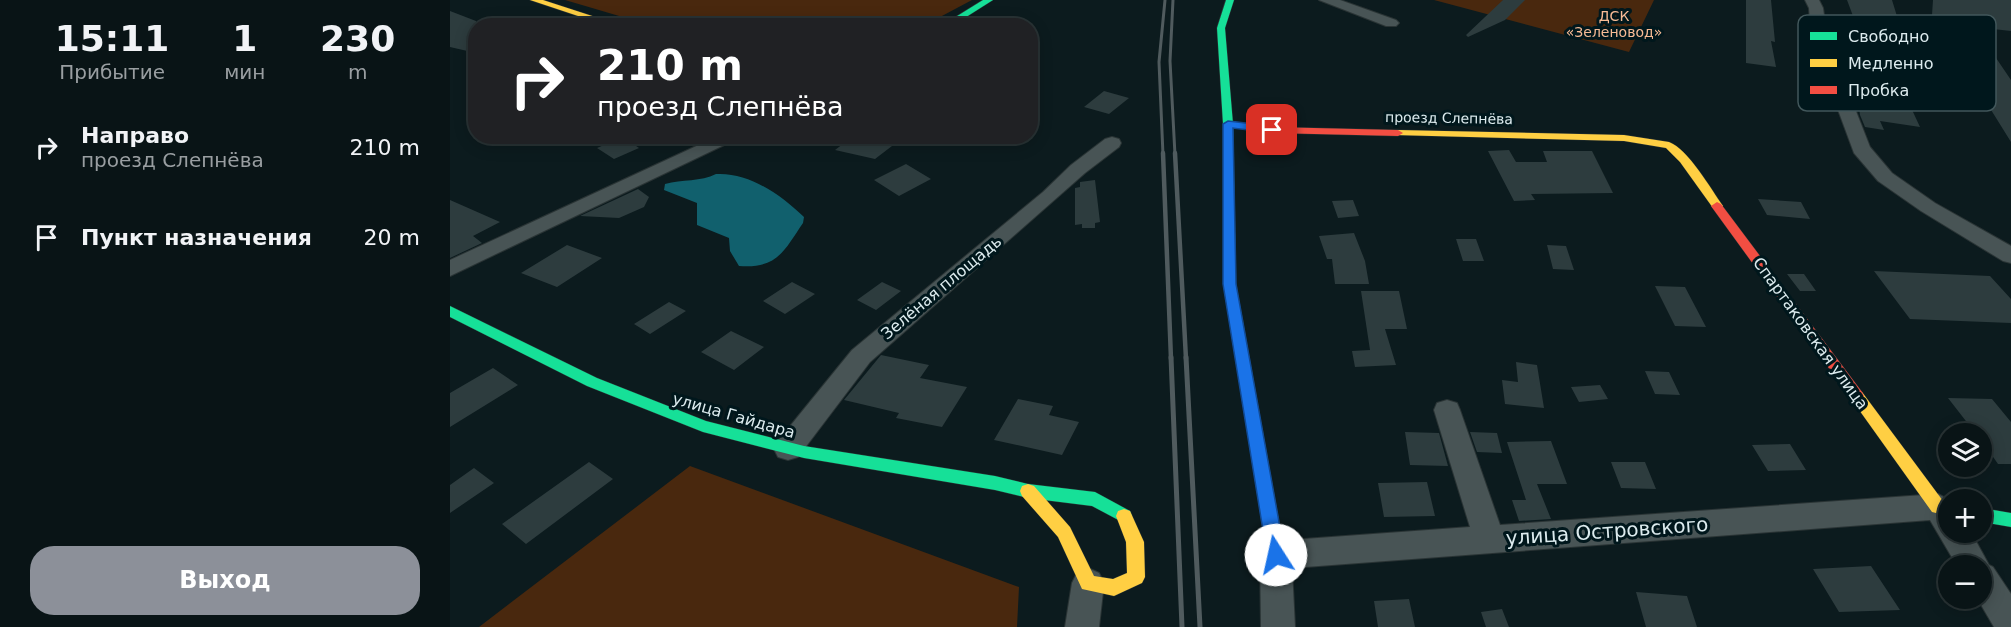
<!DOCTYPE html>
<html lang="ru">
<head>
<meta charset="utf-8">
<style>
  :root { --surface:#091416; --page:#121d1f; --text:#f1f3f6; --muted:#999ea1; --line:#293335; --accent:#8c9099 }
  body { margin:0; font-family:"DejaVu Sans",sans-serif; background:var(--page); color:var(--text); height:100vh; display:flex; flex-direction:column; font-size:22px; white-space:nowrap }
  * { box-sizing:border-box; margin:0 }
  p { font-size:20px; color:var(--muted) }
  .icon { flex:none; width:33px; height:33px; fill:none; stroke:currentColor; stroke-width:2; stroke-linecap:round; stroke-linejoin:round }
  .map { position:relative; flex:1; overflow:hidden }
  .side { display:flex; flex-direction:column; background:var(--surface); width:450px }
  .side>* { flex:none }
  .top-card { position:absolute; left:18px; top:18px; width:570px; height:126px; border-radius:24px; box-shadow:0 3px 15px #0003,0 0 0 2px var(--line); background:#202124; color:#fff; overflow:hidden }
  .buttons { position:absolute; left:1488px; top:423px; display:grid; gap:12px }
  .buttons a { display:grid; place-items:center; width:54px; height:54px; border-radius:50%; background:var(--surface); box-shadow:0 3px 15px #0003,0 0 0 2px var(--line); font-size:30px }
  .pin { position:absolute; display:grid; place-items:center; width:51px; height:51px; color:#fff; margin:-26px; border-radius:12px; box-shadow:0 3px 9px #0006 }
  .me { position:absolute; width:66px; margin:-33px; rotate:350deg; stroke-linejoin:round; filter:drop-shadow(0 0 4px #0008) }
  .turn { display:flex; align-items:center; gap:21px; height:126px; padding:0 30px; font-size:27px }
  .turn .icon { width:78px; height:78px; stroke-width:2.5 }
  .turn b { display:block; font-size:42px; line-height:51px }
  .eta { display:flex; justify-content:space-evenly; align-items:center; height:102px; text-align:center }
  .eta b { font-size:36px; font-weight:800; line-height:42px }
  .cta { display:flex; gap:12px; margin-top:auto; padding:12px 30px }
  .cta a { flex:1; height:69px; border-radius:24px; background:var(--accent); color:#fff; font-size:24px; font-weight:800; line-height:69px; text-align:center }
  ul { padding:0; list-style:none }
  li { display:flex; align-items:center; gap:18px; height:90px; padding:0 30px }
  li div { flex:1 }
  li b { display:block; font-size:22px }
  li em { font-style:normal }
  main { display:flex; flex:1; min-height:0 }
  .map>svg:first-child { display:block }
  .green { fill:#49280e }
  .water { fill:#11606d }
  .building { fill:#2d3c3e }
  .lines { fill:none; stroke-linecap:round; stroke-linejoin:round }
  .street-casing { stroke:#2a3435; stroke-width:2 }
  .fast-casing { stroke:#2a3435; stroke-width:1 }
  .slow-casing { stroke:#2a3435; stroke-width:1 }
  .jam-casing { stroke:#2a3435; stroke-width:1 }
  .street { fill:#485455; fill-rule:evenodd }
  .fast { fill:#16e098; fill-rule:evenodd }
  .slow { fill:#ffcf43; fill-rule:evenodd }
  .jam { fill:#f24e42; fill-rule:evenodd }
  .rail-far2 { stroke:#505b5e; stroke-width:3 }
  .rail-far1 { stroke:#505b5e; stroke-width:4.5 }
  .rail { stroke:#505b5e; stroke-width:5 }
  .route { fill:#1a73e8; stroke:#114b97; stroke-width:1.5 }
  .labels { text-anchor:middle; stroke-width:6; stroke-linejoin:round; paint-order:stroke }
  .far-park-label { font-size:14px; fill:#f7bb95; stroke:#00171c }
  .far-street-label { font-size:14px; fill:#dcebee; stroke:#00171c }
  .street-label { font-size:16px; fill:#dcebee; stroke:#00171c }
  .near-street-label { font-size:20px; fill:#dcebee; stroke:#00171c }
  .key { fill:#00171c; stroke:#42575b; stroke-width:1.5 }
  .key-label { font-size:16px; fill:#dcebee }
</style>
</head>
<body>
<main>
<section class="side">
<div class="eta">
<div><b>15:11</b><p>Прибытие</p></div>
<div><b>1</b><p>мин</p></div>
<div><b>230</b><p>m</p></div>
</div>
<ul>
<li><svg class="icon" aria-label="right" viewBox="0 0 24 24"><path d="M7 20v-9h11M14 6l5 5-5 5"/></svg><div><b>Направо</b><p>проезд Слепнёва</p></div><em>210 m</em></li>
<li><svg class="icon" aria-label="arrive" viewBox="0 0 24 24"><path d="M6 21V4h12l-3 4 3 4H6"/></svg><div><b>Пункт назначения</b></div><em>20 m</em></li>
</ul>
<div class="cta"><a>Выход</a></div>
</section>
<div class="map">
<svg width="1561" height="627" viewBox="0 0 1561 627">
  <rect width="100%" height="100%" fill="#0c1b1e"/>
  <path class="green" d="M115,0H522L475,25L203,26Z
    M984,0H1204L1179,52Z
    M240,466L569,587L567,627H29Z"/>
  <path class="water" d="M266,174C299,172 331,195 354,217L353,223C334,251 327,269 289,266L280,251L279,238L247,225V203L214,190L215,184C232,179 251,182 266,174Z"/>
  <path class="building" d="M1053,0H1075L1055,20L1018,37L1016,35Z
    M1296,0H1321L1325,42L1321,41L1326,67L1296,63Z
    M1397,0H1442L1454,39L1466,41L1480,98L1472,101L1448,46L1412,40Z
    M1483,0H1561V31L1525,27L1561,80V142L1482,15Z
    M0,11L26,21V53L0,47Z
    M1379,35L1412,40L1429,83L1451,86L1470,127L1430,121L1434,130L1415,127L1410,115L1404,72L1397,71Z
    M654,91L679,98L659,114L634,107Z
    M173,137L189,148L164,159L147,148Z
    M402,137L442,146L425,159L385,150Z
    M1059,150L1066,162H1097L1093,151H1142L1163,193L1081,194L1085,200L1064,201L1038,151Z
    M456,164L481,179L449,196L424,180Z
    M645,180L650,222L645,223V228H632V224L625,225V188L630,187V182Z
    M188,189L199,197L194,207L169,218L130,216Z
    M1308,199L1351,202L1360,219L1317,215Z
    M0,200L50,222L23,236L32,243L0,258Z
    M903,200L909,216L888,218L882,201Z
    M904,233L915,261L919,284H885L882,259H877L869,236Z
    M1006,239H1026L1034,261H1013Z
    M117,245L152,258L107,287L71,273Z
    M1097,245L1116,246L1124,270L1103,269Z
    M1424,271L1540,276L1561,299V323L1460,319Z
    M1337,274H1354L1366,291H1350Z
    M342,282L365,294L335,314L313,301Z
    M432,282L451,291L426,310L407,300Z
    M1205,286L1235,287L1256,327L1225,326Z
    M911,291H949L957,329H935L946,365L905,367L902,351L920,350Z
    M219,302L236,311L200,334L184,324Z
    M281,331L314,347L284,370L251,352Z
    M431,355L479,365L470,378L517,387L492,427L446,418L449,413L394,400Z
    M1066,362L1087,365L1094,408L1055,404L1052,380L1068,382Z
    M43,368L68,385L0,427V393Z
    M1195,371L1219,372L1230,395L1205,394Z
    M1150,385L1158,399L1129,402L1121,387Z
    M1498,398L1542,399L1561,422V464H1548L1532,441V434H1526Z
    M568,399L603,406L599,415L629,422L612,455L544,440Z
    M955,432L989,433L998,466L960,465Z
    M1020,432L1047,433L1052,453L1027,452Z
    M1101,441L1117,484H1087L1101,519L1069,521L1062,500H1076L1057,442Z
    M1340,444L1356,470L1318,471L1302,445Z
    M139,462L163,479L76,544L52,524Z
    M1161,462H1195L1206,489L1171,488Z
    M24,468L44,483L0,513V485Z
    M977,482L985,516L934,517L928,483Z
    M1421,566L1450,610L1389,612L1363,569Z
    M1186,592L1237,596L1247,627H1196Z
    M959,599L965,627H928L924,601Z
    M1052,609L1059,627H1036L1031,612Z"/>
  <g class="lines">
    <defs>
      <path id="street" d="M869,0H890L946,20L949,23L946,26H936Z
        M1355,0H1369L1373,8L1377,37L1420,147L1442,173L1485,203L1561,246V263L1553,261L1471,211L1428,181L1404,153L1361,37L1359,8Z
        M268,136H293L0,276V260Z
        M662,137L669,139L671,143L669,147L635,173L420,362L348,457L338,460L328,457L324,449L328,441L402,350L593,192L621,165L655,139Z
        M997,400L1007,403L1010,410L1050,525L1488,494L1499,500L1498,532H1521L1539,565L1543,567L1561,594V627H1544L1527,598H1532V566H1507L1480,520L842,568L845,627H811L810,555L815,545L826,541L1020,527L984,410L987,403Z
        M638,568L649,573L654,583L649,627H615L622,583L627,573Z"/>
      <path id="fast" d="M533,0H543L502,26H491Z
        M776,0H784L775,28L783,124L786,284L835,555L832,561L826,563L820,561L817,555L774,284L773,124L767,28Z
        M0,306L147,378L256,421L354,446L545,476L578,484L645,492L680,511L682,516L680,521L674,523L642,506L578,498L545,490L354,458L253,432L137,386L0,317Z
        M1532,508L1561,513V527L1532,522Z"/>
      <path id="slow" d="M80,0H93L173,26H158Z
        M948,130L1174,135L1219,142C1238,149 1261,189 1273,206L1267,210L1263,208L1230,162L1216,148L1174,141L944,135L943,133Z
        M1407,390L1412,392L1493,501L1498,502V516L1482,512L1402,400L1400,396L1402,392Z
        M578,484L584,486L620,527L644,576L663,579L677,573L676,542L666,516L668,511L674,509L680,511L694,542L695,577L692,583L664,596L632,589L608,537L572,496L570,491L572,486Z"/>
      <path id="jam" d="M778,121L822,127L948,130L953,133L948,136L822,133L774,126L773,124Z
        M1267,202L1271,204L1412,392L1414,396L1412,400H1402L1261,206Z"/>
    </defs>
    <use href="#street" class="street-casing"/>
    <use href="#fast" class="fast-casing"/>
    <use href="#slow" class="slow-casing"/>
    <use href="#jam" class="jam-casing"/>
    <use href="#street" class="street"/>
    <use href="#fast" class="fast"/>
    <use href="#slow" class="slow"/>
    <use href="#jam" class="jam"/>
    <path class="rail-far2" d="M723,0L720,61L725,155
      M713,155L709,62L715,0"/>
    <path class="rail-far1" d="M713,153L721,359
      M725,153L736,359"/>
    <path class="rail" d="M721,357L732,627
      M736,357L750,627"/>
  </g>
  <path class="route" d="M778,121L822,126L827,130L822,133L783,128L786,284L835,555L832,560L826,563L820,560L817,555L773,284V124Z"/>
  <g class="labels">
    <g class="far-park-label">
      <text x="1164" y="21">ДСК<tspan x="1164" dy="16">«Зеленовод»</tspan></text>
    </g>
    <g class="far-street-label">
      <text transform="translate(999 118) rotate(1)" y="5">проезд Слепнёва</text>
    </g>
    <g class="street-label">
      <text transform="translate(491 287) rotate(-40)" y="6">Зелёная площадь</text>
      <text transform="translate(1361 333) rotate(54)" y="6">Спартаковская улица</text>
      <text transform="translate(284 415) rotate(16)" y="6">улица Гайдара</text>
    </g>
    <g class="near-street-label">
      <text transform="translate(1157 531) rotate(-4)" y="7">улица Островского</text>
    </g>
  </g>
  <rect x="1348" y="15" width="198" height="96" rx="9" class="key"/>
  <rect x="1360" y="32" width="27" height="8" fill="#16e098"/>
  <rect x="1360" y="59" width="27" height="8" fill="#ffcf43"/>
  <rect x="1360" y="86" width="27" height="8" fill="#f24e42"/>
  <g class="key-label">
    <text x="1398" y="42">Свободно</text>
    <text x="1398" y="69">Медленно</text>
    <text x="1398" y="96">Пробка</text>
  </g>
</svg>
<div class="buttons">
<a><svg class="icon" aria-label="layers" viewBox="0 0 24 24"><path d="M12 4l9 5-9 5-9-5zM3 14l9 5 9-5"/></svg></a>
<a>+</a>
<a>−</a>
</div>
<div class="pin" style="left:822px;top:130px;background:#d93025"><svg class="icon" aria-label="arrive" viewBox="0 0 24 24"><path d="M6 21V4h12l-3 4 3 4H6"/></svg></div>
<svg class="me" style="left:826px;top:555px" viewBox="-20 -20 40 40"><circle r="19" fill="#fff"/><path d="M0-13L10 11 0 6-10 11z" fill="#1a73e8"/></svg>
<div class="top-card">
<div class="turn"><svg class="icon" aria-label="right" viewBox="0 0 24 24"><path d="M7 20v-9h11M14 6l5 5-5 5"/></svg><div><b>210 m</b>проезд Слепнёва</div></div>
</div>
</div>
</main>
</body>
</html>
